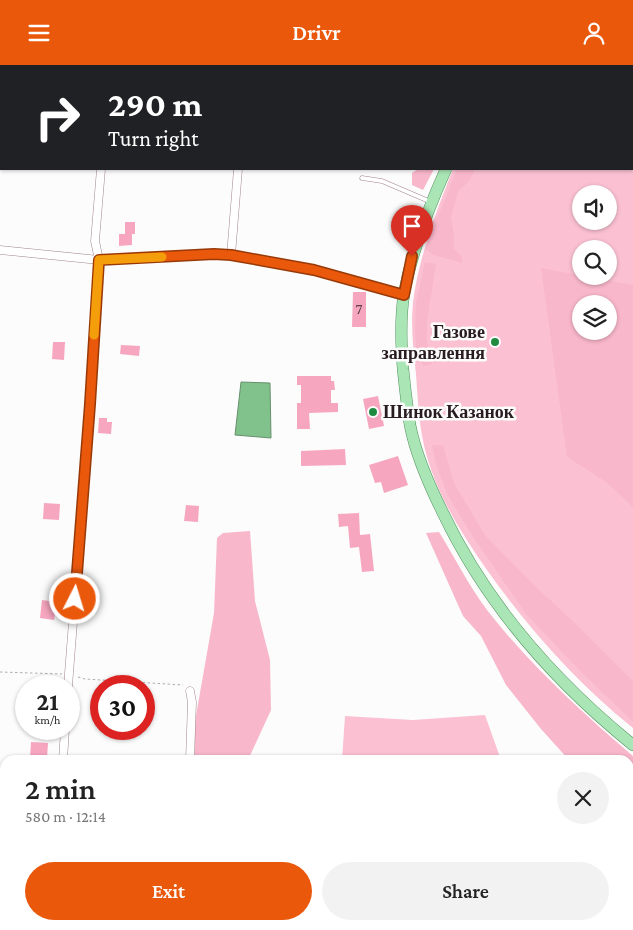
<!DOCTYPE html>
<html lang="en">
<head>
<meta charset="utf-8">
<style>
  :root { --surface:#fff; --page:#f2f2f2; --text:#222; --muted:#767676; --accent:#ea580c }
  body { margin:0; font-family:"Crimson Pro",serif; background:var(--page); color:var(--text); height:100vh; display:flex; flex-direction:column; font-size:19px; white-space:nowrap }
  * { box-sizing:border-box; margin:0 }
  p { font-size:16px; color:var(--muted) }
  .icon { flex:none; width:28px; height:28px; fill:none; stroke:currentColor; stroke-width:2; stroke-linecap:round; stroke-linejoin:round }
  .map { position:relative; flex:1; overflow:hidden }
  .drawer { position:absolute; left:0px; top:690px; width:634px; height:175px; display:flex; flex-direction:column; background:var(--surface); border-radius:15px 15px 0 0; box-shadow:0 1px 4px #0004 }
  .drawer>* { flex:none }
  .top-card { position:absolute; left:0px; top:0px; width:634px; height:105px; box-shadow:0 1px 4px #0004; background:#202124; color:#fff; overflow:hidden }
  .buttons { position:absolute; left:572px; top:120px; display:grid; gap:10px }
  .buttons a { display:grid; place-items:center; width:45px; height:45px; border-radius:50%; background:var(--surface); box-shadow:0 1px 4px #0004; font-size:25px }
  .speed { position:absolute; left:15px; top:610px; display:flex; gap:10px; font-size:25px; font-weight:700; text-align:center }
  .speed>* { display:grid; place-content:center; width:65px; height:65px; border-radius:50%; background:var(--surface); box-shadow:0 1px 4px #0004; line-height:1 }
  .speed small { font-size:12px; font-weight:400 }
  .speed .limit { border:8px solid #d22; background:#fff; color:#111 }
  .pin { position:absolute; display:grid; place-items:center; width:42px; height:42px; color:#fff; margin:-51px -21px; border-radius:50% 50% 50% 0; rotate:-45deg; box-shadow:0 0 5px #0007 }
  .pin .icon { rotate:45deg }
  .me { position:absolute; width:55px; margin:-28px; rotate:5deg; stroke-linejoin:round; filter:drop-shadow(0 0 4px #0008) }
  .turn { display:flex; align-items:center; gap:18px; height:105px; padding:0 25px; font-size:22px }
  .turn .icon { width:65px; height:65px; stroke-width:2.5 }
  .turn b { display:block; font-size:35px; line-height:42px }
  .round { display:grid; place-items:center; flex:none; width:52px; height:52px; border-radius:26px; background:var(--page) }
  .head { display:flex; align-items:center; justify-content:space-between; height:85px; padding:0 25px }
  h1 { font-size:30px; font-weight:600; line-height:38px }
  .primary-button { display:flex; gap:10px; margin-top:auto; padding:10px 25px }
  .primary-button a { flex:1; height:58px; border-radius:30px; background:var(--accent); color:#fff; font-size:20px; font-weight:600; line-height:58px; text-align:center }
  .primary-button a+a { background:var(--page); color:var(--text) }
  header { display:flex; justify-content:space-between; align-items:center; height:65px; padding:0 25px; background:var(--accent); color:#fff; font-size:22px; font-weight:600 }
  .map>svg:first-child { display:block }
  .green { fill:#fbc1d3; fill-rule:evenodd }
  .forest { fill:#f9b7cb; fill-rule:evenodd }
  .water { fill:#81c28c; stroke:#66906c }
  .building { fill:#f7a6c0 }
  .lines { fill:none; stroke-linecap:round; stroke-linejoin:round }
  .lane-casing { stroke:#a3848d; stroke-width:5 }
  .street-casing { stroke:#a3848d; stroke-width:9 }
  .primary-casing { stroke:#569361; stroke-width:12 }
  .path { stroke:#b1acae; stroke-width:1; stroke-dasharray:2.5 2.5; stroke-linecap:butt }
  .lane { stroke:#fff; stroke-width:4 }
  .street { stroke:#fff; stroke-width:8 }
  .primary { stroke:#a9e5b5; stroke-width:11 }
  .route-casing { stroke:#983908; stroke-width:12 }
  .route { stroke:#ea580c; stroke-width:9 }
  .slow { stroke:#f59e0b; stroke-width:9 }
  .poi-dot { fill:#208a40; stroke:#fcfcfc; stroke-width:2 }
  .labels { text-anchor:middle; stroke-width:5; stroke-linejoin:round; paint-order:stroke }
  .number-label { font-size:15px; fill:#5c3e48 }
  .poi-label { font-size:18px; font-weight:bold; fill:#281c20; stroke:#fcfcfc; text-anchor:end }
</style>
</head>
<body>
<header><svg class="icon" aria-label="menu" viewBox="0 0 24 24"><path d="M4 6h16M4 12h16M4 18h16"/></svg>Drivr<svg class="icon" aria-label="person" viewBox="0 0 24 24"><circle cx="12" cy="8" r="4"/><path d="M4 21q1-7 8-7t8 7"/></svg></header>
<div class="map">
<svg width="633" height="865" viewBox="0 0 633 865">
  <rect width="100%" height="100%" fill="#fcfcfc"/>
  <path class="green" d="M528,0H633V663C576,617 529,564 487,505C462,469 439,434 427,392C419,365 418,337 416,309C413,283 410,256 414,230C421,186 437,145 453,104H632V1H527ZM581,129H609V156H581ZM581,184H609V211H581ZM581,239H609V266H581Z
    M485,650L501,695H342L345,651L413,655Z
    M209,860H494L493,865H208Z"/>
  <path class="forest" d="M418,104H434L423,125L412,120V108Z
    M457,104H475L470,115L458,127L451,152L454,169V184L462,192V198L434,190L425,184Z
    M425,197L436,199L427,257V277L432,299L424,301L417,293L415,264L416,238Z
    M541,203L633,220V442L606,417L567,392ZM581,239H609V266H581Z
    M432,380H443L454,418L485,470L535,521L573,556L633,616V657L577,603L526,549L473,472L448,431L436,400Z
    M250,466L255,536L270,595L271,645L248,695H197L192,683L194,662L214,548L217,473L223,468Z
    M439,467C455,493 469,521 487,545C529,599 581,647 633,691V745L629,743V695H569L541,664L506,620L481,571L463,551L426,468Z"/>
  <path class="water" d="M241,317L270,318L271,373L235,370Z"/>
  <path class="building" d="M125,157H135V169H132V180L119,181V169H125Z
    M353,227H366V262H352Z
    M53,277H65L64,295L52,294Z
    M121,280L140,281L139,291L120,289Z
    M297,311H331V316H334L335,325H331V338H338V347L309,348L310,364H297V338H301V320H297Z
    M378,331L384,361L369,364L363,334Z
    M99,353H107V357H112L111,369L98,368Z
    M345,384L346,400L301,401V386Z
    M398,391L408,420L384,428L381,417L375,418L369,400Z
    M44,438L60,439L59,455L43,454Z
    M186,440L199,441L198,457L184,456Z
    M359,448L360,470L370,469L374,506L362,507L359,482L350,483L348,461L339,462L338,449Z
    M42,535L57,537L54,555L40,553Z
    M31,677L48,678L47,694L30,693Z"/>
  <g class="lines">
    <defs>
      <path id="lane" d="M362,113L382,116L431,137"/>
      <path id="street" d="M110,1V0
        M246,1V0
        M0,185L99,195L214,189L231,190L314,205L404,230
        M231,190L238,104
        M68,621L90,339L99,195L95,176L101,104
        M63,695L65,664
        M190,695L192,637L190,626
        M53,865V860
        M193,865V860"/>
      <path id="primary" d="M521,1L522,0
        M446,104C428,144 412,185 404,229C400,253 401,279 403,304C405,323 407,342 410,360C416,391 429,420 443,448C487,540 554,616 633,680"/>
    </defs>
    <use href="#lane" class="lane-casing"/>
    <use href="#street" class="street-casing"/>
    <use href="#primary" class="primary-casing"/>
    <path class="path" d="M0,607L62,609
      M78,612L85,614L183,620"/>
    <use href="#lane" class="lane"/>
    <use href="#street" class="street"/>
    <use href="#primary" class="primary"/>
  </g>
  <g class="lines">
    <defs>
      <path id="route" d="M75,534L90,339L99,195L214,189L231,190L314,205L404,230L412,191"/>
    </defs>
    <use href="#route" class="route-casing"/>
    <use href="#route" class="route"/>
    <path class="slow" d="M94,270L99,195L162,192"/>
  </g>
  <g class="poi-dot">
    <circle cx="495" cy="277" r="5"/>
    <circle cx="373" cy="347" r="5"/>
  </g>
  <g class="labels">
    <g class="number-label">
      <text x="359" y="249">7</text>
    </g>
    <g class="poi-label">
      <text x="485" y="273">Газове<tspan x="485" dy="21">заправлення</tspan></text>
      <text x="383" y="353" text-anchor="start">Шинок Казанок</text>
    </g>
  </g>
</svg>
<div class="buttons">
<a><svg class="icon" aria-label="sound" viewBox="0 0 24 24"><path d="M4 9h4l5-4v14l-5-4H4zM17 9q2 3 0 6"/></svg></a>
<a><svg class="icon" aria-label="search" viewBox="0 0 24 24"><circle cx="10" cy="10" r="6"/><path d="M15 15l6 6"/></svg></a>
<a><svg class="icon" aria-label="layers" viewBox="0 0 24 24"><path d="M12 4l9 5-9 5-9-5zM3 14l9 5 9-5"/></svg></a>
</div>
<div class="speed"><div>21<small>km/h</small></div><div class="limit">30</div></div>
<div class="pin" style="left:412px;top:191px;background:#d93025"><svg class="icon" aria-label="arrive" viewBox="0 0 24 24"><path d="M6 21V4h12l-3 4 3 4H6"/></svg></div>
<svg class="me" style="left:75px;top:534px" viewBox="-20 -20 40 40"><circle r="17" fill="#ea580c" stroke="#fff" stroke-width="3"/><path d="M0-11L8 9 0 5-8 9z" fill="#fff"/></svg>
<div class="top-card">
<div class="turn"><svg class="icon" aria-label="right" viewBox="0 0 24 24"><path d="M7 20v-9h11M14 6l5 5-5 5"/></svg><div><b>290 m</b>Turn right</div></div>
</div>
<section class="drawer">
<div class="head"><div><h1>2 min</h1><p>580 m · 12:14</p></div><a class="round"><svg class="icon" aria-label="close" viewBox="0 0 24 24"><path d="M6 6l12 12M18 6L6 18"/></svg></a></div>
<div class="primary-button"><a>Exit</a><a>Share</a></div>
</section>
</div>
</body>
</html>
